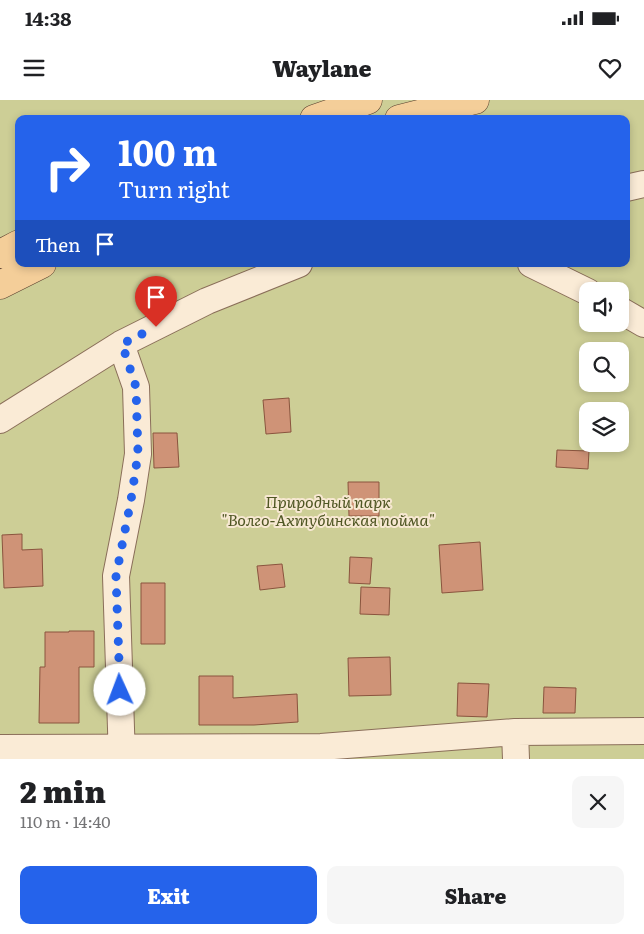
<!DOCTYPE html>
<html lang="en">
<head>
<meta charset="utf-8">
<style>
  :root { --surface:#fff; --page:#f6f6f6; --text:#202124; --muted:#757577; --accent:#2563eb }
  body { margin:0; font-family:Literata,serif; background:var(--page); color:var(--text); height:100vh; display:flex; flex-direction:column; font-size:19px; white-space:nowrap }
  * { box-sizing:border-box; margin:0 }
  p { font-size:16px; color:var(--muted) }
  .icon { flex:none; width:28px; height:28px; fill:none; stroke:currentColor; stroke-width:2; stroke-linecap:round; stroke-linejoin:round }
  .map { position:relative; height:659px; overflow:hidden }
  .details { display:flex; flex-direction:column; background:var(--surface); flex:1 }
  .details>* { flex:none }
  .hud { position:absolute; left:15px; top:15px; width:615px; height:152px; border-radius:10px; box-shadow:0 2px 8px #0003; background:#2563eb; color:#fff; overflow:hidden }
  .fabs { position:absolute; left:579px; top:182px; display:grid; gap:10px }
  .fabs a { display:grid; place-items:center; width:50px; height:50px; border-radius:10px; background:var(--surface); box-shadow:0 2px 8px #0003; font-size:25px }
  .pin { position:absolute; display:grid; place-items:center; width:42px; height:42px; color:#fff; margin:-51px -21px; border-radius:50% 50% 50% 0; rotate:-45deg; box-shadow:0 0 5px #0007 }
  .pin .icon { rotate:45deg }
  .me { position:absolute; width:55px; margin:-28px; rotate:358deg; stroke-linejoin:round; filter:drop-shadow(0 0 4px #0008) }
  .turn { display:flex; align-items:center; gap:18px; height:105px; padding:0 20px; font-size:22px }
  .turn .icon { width:65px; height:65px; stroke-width:2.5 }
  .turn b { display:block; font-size:35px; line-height:42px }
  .then { display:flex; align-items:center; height:48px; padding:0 20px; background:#0003; gap:10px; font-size:19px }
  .round { display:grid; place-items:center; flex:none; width:52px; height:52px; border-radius:10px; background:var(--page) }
  .summary { display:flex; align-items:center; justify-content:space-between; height:85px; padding:0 20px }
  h1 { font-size:30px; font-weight:800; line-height:38px }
  .action { display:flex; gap:10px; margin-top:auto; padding:10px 20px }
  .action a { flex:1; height:58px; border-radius:10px; background:var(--accent); color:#fff; font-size:20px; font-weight:800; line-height:58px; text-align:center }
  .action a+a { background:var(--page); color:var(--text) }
  .status { display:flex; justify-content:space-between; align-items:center; height:35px; padding:0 25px; background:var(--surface); direction:ltr }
  .status svg { height:14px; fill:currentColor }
  header { display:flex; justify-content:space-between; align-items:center; height:65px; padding:0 20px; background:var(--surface); font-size:22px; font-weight:800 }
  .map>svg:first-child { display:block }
  .green { fill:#cdce96; fill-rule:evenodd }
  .building { fill:#cf9377; stroke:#8a543e }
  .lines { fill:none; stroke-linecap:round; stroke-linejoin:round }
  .minor-casing { stroke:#8a6e59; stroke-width:28 }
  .major-casing { stroke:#583d2d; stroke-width:29 }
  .minor { stroke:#faebd6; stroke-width:26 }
  .major { stroke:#f4ce99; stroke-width:28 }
  .route { stroke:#2563eb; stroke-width:9; stroke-dasharray:0 16.2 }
  .labels { text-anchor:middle; stroke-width:4; stroke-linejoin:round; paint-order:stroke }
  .park-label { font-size:16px; font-style:italic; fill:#4f5623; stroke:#f7e8d2 }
</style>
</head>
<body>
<div class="status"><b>14:38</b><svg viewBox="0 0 49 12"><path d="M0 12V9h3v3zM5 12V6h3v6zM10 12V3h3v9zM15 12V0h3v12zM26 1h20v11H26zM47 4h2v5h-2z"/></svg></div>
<header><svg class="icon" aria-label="menu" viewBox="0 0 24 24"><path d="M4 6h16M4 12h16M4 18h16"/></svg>Waylane<svg class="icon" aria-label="heart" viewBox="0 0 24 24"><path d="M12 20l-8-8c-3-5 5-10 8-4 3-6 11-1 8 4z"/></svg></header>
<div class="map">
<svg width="644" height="659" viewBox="0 0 644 659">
  <rect width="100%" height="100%" fill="#efddc2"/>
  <path class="green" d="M0,0H644V659H0ZM19,19H626V164H19ZM588,191H620V224H588ZM588,251H620V284H588ZM588,311H620V344H588Z"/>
  <path class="building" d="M289,298L291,332L266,334L263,300Z
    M153,333H177L179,367L154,368Z
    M557,350L589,351L588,369L556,367Z
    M348,382H379V416H349Z
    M22,434V450L42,449L43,486L4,488L2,435Z
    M480,442L483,490L442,493L439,445Z
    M350,457L372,458L370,484L349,483Z
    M282,464L285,487L260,490L257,466Z
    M141,483H165V544H141Z
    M361,487L390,488L389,515L360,514Z
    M69,531H94V567H79V623H39L40,567H45V532H69Z
    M390,557L391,595L349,596L348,558Z
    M199,576H233V598L297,594L298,622L254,625H199Z
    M458,583L489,584L487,617L457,616Z
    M544,587L576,588L575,613H543Z"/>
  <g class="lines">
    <defs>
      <path id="minor" d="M626,88L644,84
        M531,164L588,192
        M620,210L644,224
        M121,244L136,287L138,354L131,400L116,476L122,659
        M0,320L121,244L207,201L299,164
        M515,632L516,659
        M0,648L321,647L515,632L644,631"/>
      <path id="major" d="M314,19L368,0
        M399,19L475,0
        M0,154L19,144
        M0,185L42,164"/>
    </defs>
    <use href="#minor" class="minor-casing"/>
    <use href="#major" class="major-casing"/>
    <use href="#minor" class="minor"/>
    <use href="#major" class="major"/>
  </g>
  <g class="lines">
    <path class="route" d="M120,590L116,476L131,400L138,354L136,287L122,244L156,227"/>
  </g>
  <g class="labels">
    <g class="park-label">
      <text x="328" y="408">Природный парк<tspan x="328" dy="18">"Волго-Ахтубинская пойма"</tspan></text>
    </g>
  </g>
</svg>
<div class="fabs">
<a><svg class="icon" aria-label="sound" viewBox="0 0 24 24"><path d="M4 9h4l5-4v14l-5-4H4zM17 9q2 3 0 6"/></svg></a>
<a><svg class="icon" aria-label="search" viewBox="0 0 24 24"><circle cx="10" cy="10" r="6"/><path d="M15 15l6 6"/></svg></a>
<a><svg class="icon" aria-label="layers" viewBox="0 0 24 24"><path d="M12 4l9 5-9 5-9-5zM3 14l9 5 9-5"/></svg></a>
</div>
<div class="pin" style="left:156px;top:227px;background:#d93025"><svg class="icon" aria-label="arrive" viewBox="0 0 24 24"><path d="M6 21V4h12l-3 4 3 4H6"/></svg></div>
<svg class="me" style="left:120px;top:590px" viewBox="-20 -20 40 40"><circle r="19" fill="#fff"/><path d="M0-13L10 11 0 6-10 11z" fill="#2563eb"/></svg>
<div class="hud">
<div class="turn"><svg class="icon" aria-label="right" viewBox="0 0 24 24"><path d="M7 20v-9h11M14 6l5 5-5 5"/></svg><div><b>100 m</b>Turn right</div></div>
<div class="then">Then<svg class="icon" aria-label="arrive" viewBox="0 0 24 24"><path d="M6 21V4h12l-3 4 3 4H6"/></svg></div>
</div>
</div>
<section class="details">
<div class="summary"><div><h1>2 min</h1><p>110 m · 14:40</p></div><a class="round"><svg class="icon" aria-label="close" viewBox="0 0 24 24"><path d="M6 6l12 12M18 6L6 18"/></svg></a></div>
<div class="action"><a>Exit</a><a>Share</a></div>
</section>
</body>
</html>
